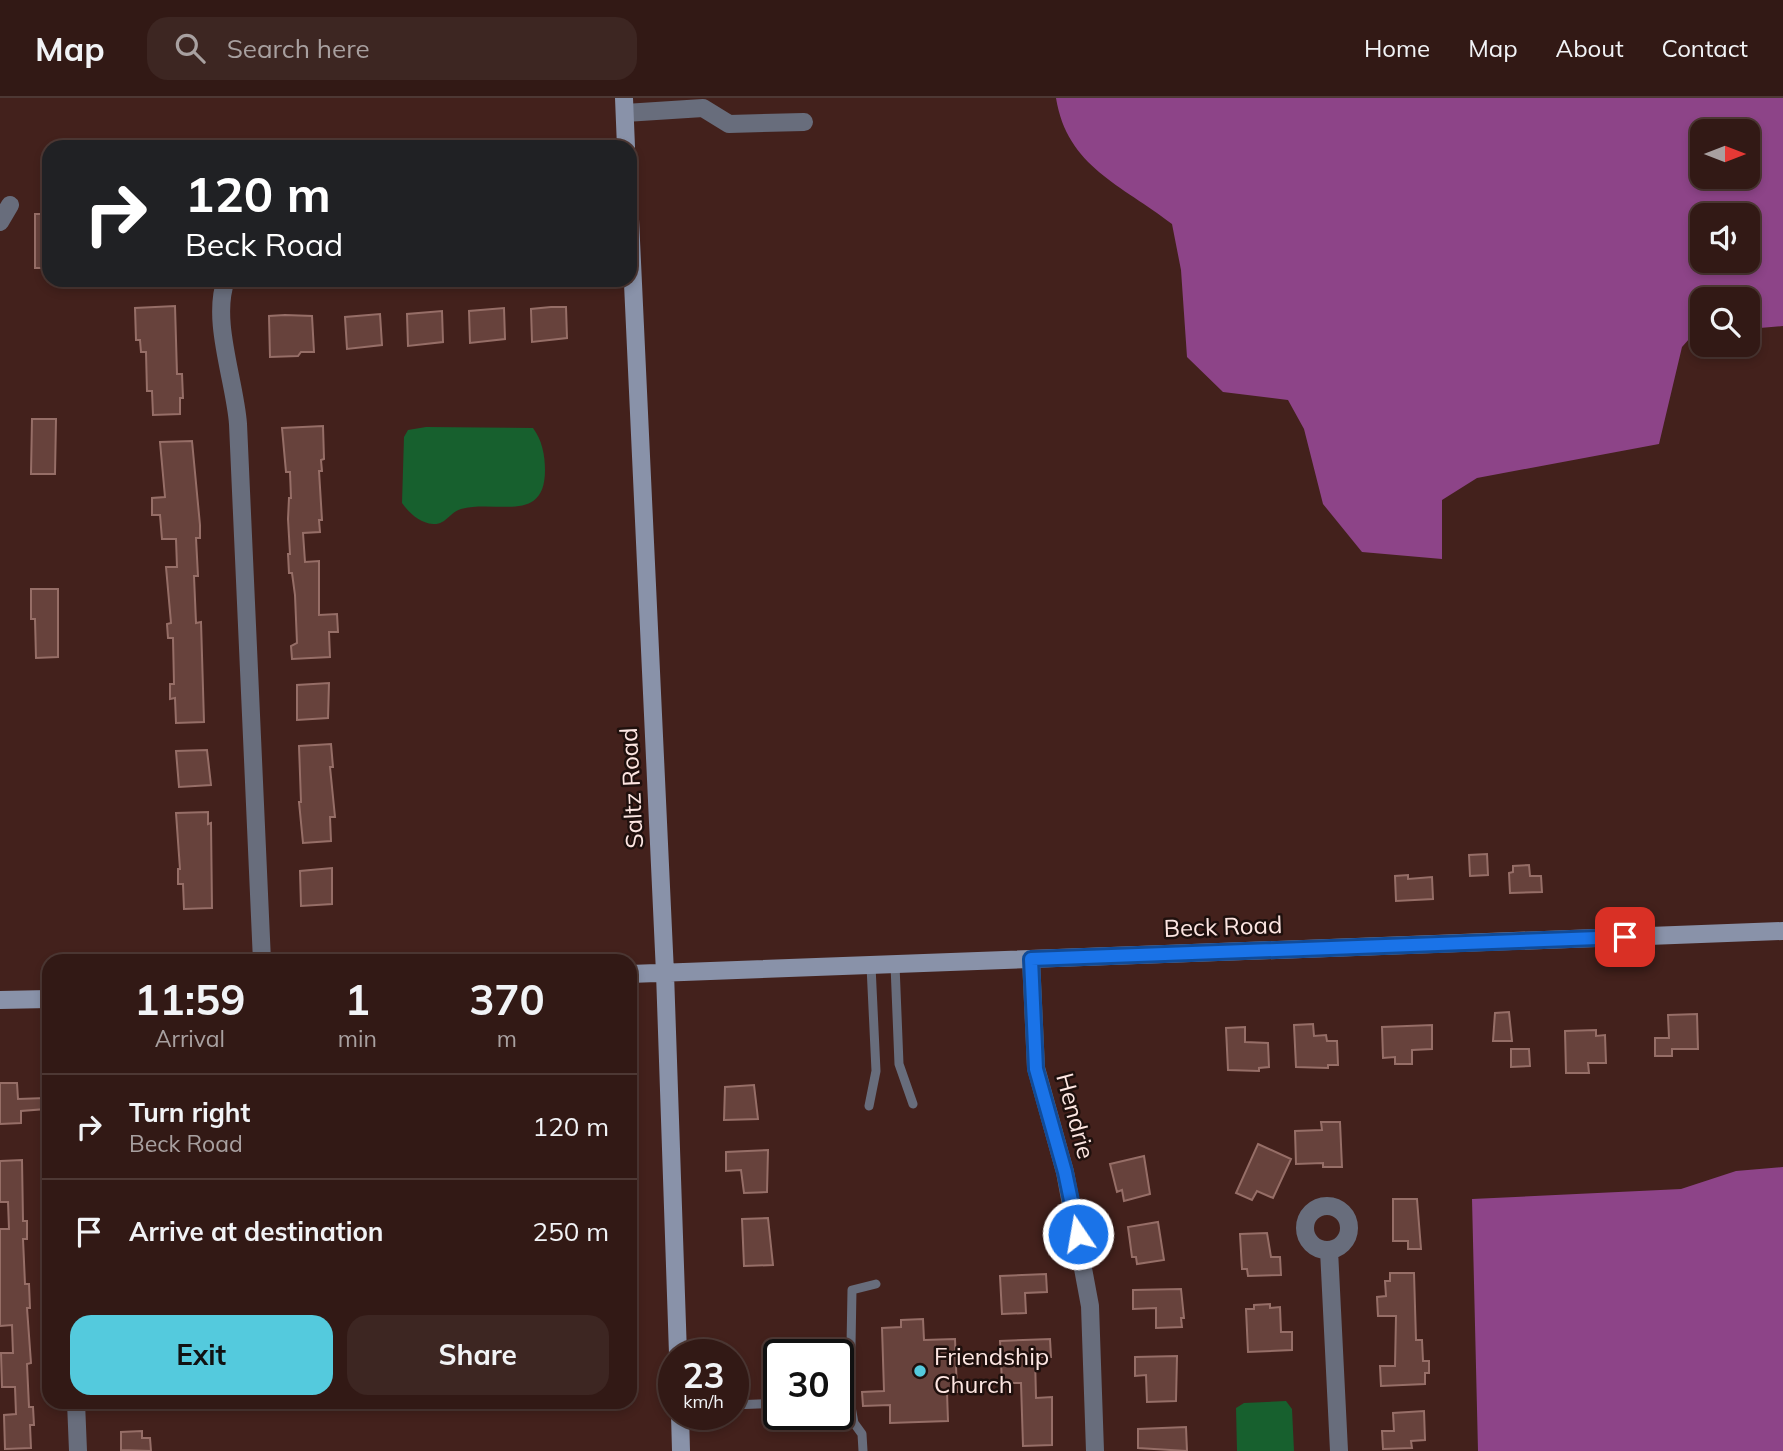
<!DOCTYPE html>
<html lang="en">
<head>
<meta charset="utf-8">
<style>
  :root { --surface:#321915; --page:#3d2622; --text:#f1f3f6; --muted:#a8a0a0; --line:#4d3834; --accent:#54cadd }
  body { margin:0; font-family:Mulish,sans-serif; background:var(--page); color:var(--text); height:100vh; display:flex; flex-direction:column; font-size:26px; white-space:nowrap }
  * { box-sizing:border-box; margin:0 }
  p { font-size:23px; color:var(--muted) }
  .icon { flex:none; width:38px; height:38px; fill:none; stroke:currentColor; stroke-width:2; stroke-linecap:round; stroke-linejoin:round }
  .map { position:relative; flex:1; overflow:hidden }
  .panel { position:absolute; left:42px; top:856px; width:595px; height:455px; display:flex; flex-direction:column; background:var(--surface); border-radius:21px; box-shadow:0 4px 10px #0003,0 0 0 2px var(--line) }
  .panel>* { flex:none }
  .banner { position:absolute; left:42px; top:42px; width:595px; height:147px; border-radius:21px; box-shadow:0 4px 10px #0003,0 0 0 2px var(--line); background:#202124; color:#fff; overflow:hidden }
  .needle { width:46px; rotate:90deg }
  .controls { position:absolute; left:1690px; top:21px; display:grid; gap:14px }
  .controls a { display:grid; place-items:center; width:70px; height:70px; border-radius:14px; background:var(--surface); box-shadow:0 4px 10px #0003,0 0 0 2px var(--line); font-size:35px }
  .speed { position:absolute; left:658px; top:1241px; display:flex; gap:14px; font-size:35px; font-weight:700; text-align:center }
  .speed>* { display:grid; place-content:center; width:91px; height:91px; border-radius:50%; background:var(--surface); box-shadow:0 4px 10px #0003,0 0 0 2px var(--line); line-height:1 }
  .speed small { font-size:18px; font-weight:400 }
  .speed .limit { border:4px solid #111; border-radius:10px; background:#fff; color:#111 }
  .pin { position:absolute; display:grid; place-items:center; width:60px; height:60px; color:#fff; margin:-30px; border-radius:14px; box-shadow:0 4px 10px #0006 }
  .me { position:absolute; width:77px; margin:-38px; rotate:348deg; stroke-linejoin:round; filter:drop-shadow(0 0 5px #0008) }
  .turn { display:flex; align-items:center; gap:24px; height:147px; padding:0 28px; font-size:32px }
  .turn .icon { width:91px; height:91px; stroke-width:2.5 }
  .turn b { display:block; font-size:49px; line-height:60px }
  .eta { display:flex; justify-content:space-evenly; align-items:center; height:119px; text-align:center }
  .eta b { font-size:42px; font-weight:700; line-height:49px }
  .primary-button { display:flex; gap:14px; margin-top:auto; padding:14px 28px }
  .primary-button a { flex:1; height:80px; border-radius:21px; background:var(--accent); color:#111; font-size:28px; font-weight:700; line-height:80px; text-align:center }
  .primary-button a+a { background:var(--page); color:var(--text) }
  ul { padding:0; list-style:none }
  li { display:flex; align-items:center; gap:21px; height:105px; padding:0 28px; border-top:2px solid var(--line) }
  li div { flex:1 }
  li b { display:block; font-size:26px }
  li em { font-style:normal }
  header { display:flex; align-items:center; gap:42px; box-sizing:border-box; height:98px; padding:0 35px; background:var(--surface); border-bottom:2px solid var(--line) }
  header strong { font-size:33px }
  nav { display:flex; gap:38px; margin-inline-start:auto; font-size:24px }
  .search { width:490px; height:63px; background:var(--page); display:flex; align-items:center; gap:18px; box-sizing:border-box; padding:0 24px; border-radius:21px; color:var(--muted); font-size:26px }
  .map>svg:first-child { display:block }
  .forest { fill:#8d4488; fill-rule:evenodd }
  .water { fill:#17602e }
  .building { fill:#67423c; stroke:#966e67; stroke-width:2 }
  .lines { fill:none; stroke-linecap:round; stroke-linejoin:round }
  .lane { stroke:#686d7c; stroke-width:9 }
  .street { stroke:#686d7c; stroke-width:18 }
  .secondary { stroke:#8992a9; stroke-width:18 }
  .route-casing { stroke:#114b97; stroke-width:18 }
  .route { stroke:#1a73e8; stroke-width:12 }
  .poi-dot { fill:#54cadd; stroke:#1f100d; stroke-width:2.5 }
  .labels { text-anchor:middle; stroke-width:5; stroke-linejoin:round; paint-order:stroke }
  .street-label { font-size:24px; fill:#fde6e2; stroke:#1f100d }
  .poi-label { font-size:24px; fill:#fde6e2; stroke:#1f100d; text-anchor:start }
</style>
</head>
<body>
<header>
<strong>Map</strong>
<div class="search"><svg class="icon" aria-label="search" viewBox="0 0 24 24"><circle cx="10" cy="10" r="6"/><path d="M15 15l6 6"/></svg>Search here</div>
<nav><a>Home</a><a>Map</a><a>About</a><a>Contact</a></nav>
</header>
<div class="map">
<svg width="1783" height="1353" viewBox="0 0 1783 1353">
  <rect width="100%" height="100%" fill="#43211c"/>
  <path class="forest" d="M1056,0H1783V228L1748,231V201H1703V231L1697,232L1682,249L1659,346L1477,380L1442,402V461L1362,454L1323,406L1304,331L1288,302L1223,294L1187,259L1181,172L1172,126C1122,87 1067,69 1056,0ZM1703,33H1748V79H1703ZM1703,117H1748V163H1703Z
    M1783,1069V1353H1478L1472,1101L1681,1091L1736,1073Z"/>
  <path class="water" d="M426,329L533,330C542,342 545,357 545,372C545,427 496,401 461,411C450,414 446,427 433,426C420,425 409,415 402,405L404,339L408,332Z
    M1286,1303L1292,1311L1294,1353H1237L1236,1310L1244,1305Z"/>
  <path class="building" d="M35,116H49V170H35Z
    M175,208L177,276H182L183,300H180V316L153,317L152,293H147L146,254H141L140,242H136L135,210Z
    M551,209H566L567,240L532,244L531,211Z
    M504,210L505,241L470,245L469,213Z
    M442,213L443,244L408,248L407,216Z
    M380,216L382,247L347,251L345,219Z
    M285,217L312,218L314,254H301L298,258L270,259L269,218Z
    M32,321H56L55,376H31Z
    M323,328L324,361L321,362L322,373H319L322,422H319L320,434L303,435L305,464L319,463V517L337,516L338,534H329L330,559L292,561L291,548L297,545L295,497L292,475H289L288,456H290L288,421L289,400H291L290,374H286L282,330Z
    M192,343L200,427V440H196L198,478H194L196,525L201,524L204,624L176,625L175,600L170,601V586H174L173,540H168L167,526L171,525L166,469H177L176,441H162L160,417H152V400L165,399L160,344Z
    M31,491H58V559L36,560L35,521H31Z
    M329,585L328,620L297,622V587Z
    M331,646L333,669H330L335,719H330L331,743L303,745L299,704H301L299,648Z
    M207,652L211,687L179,689L176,653Z
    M208,714V726L211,725L212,810L184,811L183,786H178V771H180L176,715Z
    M1487,756L1488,777L1470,778L1469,757Z
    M1529,767L1530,778H1541L1542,794L1510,795L1509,775L1513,774V768Z
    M332,770V806L301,808L300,773Z
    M1408,777V781L1432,779L1433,801L1396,803L1395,778Z
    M1509,914L1512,943H1493L1495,915Z
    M1697,916L1698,951H1672V958H1655V940H1669L1668,917Z
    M1313,926L1314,938L1326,937L1327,943H1337L1338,967H1328V970L1296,969L1294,927Z
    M1432,927V951L1412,952V966H1395V959L1383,960L1382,929Z
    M1245,929V944L1268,945L1269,969L1259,970V973L1228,972L1226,930Z
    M1596,932V938L1605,937L1606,965H1588L1589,975H1566L1565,933Z
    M1511,951H1529L1530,968L1511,969Z
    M0,985H17L18,1001L45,1000L46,1011L21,1013V1025L0,1026Z
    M754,987L758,1021L724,1022L725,989Z
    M1321,1024H1340L1342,1069H1323V1065L1296,1066L1295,1033L1322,1032Z
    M1258,1046L1291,1061L1273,1100L1257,1093L1252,1102L1236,1095Z
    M768,1052L767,1094L744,1095L741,1072L726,1073V1054Z
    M1144,1058L1150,1096L1124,1103L1122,1092L1117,1094L1110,1066Z
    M22,1062L23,1123H27V1141H23L25,1186H29L30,1210H27L31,1265L27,1266L29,1309H33L34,1327H30L31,1350L5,1351L4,1317L16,1316L15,1289H2L1,1255H13L12,1227L0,1228V1131H9L8,1104H0V1063Z
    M1393,1101H1417L1421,1151H1408V1143H1393Z
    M768,1120L773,1167L744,1168L742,1121Z
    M1158,1124L1164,1162L1137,1166L1136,1159H1132L1128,1129Z
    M1267,1135L1271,1159H1280L1281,1177L1248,1178L1247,1171H1242L1240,1136Z
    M1390,1175H1414L1416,1242H1422L1423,1263H1429V1275H1425V1286L1381,1288L1380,1268H1395L1396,1218H1378L1377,1199L1386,1198L1385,1183H1390Z
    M1046,1176L1047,1194L1025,1195L1026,1215L1002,1216L1000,1178Z
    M1181,1191L1184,1220H1181L1182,1229L1156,1230V1210L1133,1211V1192Z
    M1270,1206V1210L1280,1209L1281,1234H1292V1252L1248,1254L1246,1211H1254V1207Z
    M923,1221L924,1242L955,1241L957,1294H947L948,1323L890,1325V1307L863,1308L862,1294L884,1293L882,1230L901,1229V1222Z
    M1050,1241L1051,1259H1035L1036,1300L1052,1299V1347L1023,1348L1021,1285H1002L1000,1243Z
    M1177,1258L1176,1303L1147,1304L1146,1277L1135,1278V1259Z
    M1424,1313L1425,1342L1411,1343L1412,1350L1383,1351L1382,1333H1394L1393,1315Z
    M1186,1329L1187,1353L1138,1350V1331Z
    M142,1333V1340H150L151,1353L121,1352V1334Z"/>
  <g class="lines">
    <path class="lane" d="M895,867L899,966L913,1006
      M869,1008L876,973L871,868
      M838,1303H850
      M733,1307L779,1305
      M863,1353L862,1336L854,1325L850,1303L852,1192L876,1186"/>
    <path class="street" d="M625,15L703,10L729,26L804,24
      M0,124L10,107
      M226,182C211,222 235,283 238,326L262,863
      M1031,861L1036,970L1065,1074L1090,1208L1095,1353
      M1305 1130a22 22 0 1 1 44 0a22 22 0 1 1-44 0Z
      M1329,1152L1339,1353
      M76,1304L78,1353"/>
    <path class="secondary" d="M624,0L626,49
      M630,121L665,875L678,1256
      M630,876L1783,833
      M0,902L49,901
      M680,1316L681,1353"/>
  </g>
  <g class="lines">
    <defs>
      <path id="route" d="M1078,1136L1065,1074L1036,971L1031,861L1625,839"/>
    </defs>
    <use href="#route" class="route-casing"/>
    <use href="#route" class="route"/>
  </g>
  <circle class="poi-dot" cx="920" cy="1273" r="7"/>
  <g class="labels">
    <g class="street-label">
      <text transform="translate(632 690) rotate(-93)" y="8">Saltz Road</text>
      <text transform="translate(1223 829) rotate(-2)" y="8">Beck Road</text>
      <text transform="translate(1075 1018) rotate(75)" y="8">Hendrie</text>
    </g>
    <g class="poi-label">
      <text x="934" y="1267">Friendship<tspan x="934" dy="28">Church</tspan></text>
    </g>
  </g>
</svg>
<div class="controls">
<a><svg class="needle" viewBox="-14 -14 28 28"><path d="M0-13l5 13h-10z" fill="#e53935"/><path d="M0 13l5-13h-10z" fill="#a8a0a0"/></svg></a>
<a><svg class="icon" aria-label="sound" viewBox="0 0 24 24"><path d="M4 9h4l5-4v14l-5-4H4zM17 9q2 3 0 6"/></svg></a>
<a><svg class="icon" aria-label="search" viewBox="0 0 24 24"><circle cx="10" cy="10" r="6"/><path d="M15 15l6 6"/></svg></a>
</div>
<div class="speed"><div>23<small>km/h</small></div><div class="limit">30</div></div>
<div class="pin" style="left:1625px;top:839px;background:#d93025"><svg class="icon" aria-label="arrive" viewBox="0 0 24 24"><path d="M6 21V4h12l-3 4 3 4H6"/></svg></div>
<svg class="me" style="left:1078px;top:1136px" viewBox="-20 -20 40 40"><circle r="17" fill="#1a73e8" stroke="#fff" stroke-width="3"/><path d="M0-11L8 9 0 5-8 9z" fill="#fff"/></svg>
<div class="banner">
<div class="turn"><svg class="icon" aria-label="right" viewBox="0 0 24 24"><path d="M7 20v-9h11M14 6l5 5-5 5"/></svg><div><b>120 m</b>Beck Road</div></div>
</div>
<section class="panel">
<div class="eta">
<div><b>11:59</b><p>Arrival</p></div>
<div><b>1</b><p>min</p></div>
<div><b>370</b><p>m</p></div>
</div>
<ul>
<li><svg class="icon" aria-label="right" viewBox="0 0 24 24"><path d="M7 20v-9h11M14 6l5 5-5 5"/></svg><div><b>Turn right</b><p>Beck Road</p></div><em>120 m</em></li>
<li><svg class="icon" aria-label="arrive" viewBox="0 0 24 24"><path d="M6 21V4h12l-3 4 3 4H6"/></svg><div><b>Arrive at destination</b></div><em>250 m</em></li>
</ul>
<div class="primary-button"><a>Exit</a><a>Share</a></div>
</section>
</div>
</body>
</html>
